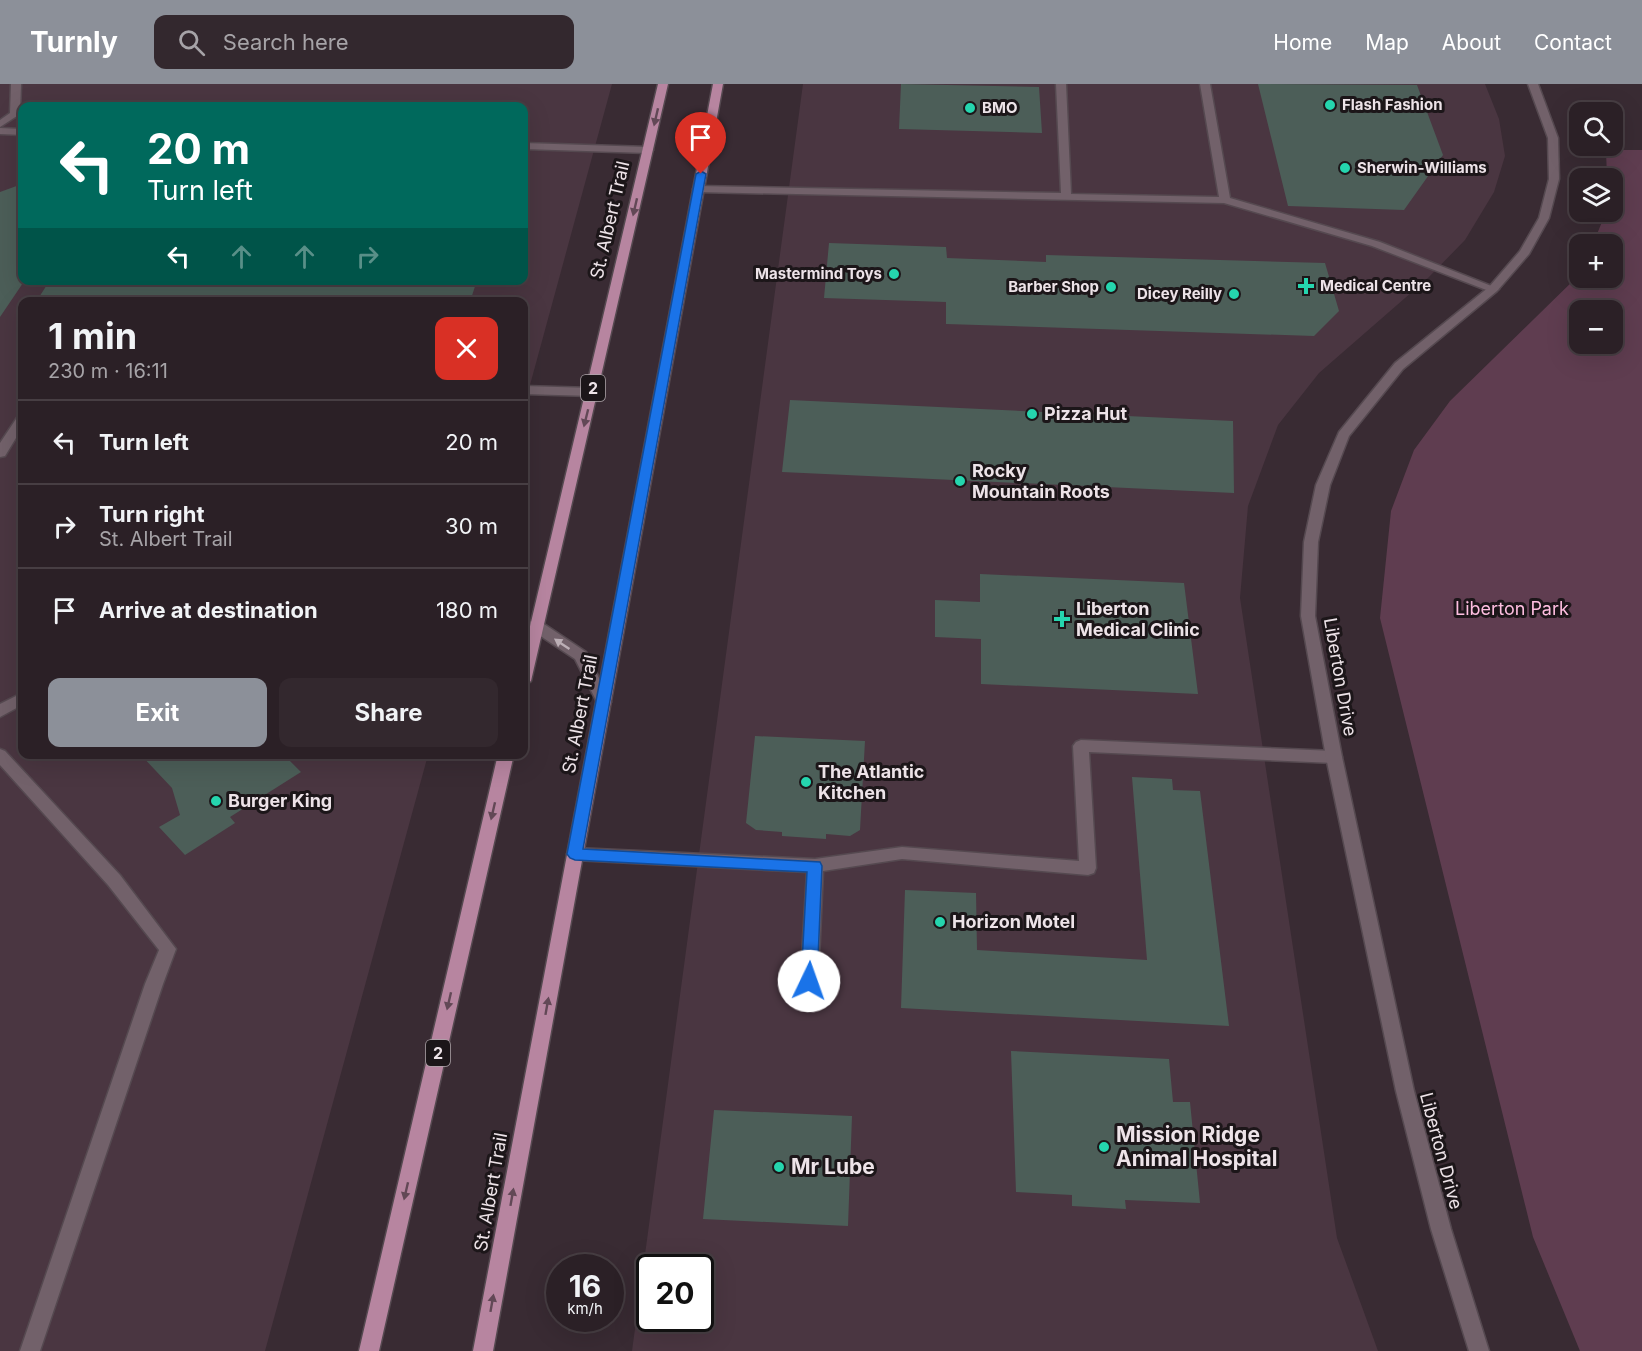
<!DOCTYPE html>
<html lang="en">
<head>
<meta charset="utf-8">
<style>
  :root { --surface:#2b2026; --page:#33282e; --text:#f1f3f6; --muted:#a6a3a7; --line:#473e43; --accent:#8c9099 }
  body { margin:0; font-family:Inter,sans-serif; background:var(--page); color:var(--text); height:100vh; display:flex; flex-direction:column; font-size:22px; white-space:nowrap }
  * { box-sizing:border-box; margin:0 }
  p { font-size:20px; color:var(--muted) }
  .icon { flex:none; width:33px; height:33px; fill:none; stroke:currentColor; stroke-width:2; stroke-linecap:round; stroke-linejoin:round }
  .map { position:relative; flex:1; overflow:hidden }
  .side { position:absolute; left:18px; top:213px; width:510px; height:462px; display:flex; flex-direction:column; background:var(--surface); border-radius:12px; box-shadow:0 6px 24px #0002,0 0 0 2px var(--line) }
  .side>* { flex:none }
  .banner { position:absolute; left:18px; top:18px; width:510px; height:183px; border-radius:12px; box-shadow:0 6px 24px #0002,0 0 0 2px var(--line); background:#00695c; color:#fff; overflow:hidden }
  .tools { position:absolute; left:1569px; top:18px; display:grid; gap:12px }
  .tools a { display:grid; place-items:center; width:54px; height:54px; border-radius:12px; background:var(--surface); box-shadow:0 6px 24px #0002,0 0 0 2px var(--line); font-size:30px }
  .speed { position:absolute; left:546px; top:1170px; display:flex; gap:12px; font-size:30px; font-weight:700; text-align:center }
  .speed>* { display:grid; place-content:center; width:78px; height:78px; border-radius:50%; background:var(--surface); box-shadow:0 6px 24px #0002,0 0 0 2px var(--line); line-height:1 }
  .speed small { font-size:15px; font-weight:400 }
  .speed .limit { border:3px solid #111; border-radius:9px; background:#fff; color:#111 }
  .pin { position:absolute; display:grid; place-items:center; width:51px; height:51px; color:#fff; margin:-62px -26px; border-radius:50% 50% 50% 0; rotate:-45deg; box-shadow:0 0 6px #0007 }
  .pin .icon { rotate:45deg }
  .me { position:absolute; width:66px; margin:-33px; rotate:3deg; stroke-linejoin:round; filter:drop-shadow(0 0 4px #0008) }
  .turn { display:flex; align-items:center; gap:21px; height:126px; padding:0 30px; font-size:27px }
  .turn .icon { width:78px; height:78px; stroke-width:2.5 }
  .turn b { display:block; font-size:42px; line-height:51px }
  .lanes { display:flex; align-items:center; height:57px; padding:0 30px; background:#0003; justify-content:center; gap:30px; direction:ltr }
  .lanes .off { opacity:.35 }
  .round { display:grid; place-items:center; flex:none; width:63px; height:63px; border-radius:12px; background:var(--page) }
  .summary { display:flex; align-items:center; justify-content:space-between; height:102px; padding:0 30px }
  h1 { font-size:36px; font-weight:700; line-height:45px }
  .primary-button { display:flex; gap:12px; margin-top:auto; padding:12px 30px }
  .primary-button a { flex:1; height:69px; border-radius:12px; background:var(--accent); color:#fff; font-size:24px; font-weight:700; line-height:69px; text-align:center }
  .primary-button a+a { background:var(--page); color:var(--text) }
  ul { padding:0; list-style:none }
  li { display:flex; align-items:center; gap:18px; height:84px; padding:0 30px; border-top:2px solid var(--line) }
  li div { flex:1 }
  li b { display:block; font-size:22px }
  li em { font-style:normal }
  header { display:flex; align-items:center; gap:36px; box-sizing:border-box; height:84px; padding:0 30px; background:var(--accent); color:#fff }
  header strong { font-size:28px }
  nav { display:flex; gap:33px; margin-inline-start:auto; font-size:21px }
  .search { width:420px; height:54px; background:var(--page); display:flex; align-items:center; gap:15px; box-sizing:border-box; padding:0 21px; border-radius:12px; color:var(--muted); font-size:22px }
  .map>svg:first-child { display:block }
  .built { fill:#4a3641; fill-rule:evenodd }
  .green { fill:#5f3d50; fill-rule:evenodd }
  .building { fill:#4c5e58 }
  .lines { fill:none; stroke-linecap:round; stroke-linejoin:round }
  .lane-casing { stroke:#554950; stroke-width:3 }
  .secondary-casing { stroke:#554950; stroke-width:3 }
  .primary-casing { stroke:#554950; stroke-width:3 }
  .lane { fill:#72616a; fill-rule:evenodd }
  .secondary { fill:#72616a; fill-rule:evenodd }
  .primary { fill:#b785a0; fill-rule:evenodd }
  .oneway { fill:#624856 }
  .oneway2 { fill:#bcafb6 }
  .route { fill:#1a73e8; stroke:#114b97; stroke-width:1.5 }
  .poi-dot { fill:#25d5ae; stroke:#1c1619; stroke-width:2 }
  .labels { text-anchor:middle; stroke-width:6; stroke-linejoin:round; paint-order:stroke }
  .far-poi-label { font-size:15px; font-weight:bold; fill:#ede3e8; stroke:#1c1619; text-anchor:start }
  .shield { fill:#1c1619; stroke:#aea6aa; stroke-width:1.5 }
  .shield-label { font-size:16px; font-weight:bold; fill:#ede3e8 }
  .street-label { font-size:18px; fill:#ede3e8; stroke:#1c1619 }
  .poi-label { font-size:18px; font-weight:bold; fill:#ede3e8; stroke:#1c1619; text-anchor:start }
  .park-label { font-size:18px; fill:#febee0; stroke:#1c1619 }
  .near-poi-label { font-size:21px; font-weight:bold; fill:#ede3e8; stroke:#1c1619; text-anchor:start }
</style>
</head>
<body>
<header>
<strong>Turnly</strong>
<div class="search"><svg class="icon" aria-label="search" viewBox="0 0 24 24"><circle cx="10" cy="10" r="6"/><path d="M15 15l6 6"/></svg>Search here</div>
<nav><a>Home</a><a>Map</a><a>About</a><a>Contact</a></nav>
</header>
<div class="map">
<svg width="1642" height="1267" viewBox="0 0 1642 1267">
  <rect width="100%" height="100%" fill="#392b33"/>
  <path class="built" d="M0,0H612L524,323V218H22V670L428,671L265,1267H0ZM22,22H524V196H22Z
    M803,0H1485L1499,35L1505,72L1494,108L1465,156L1428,194L1319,289L1278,341L1248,422L1240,514L1337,1154L1378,1267H632ZM650,1184H700V1234H650Z"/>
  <path class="green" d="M1606,66H1642V1267H1580L1533,1153L1380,534L1391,427L1414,366L1450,317L1579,191L1580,194H1612V160H1593L1606,128H1612V94H1607ZM1580,226H1612V260H1580Z"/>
  <path class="building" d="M901,0L1039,3L1042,49L899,45Z
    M1258,0L1417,1L1443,71L1404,126L1288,122Z
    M22,100V196H25L0,233V108Z
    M829,159L946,163L947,174L1046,178V171L1325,179L1339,227L1314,252L946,240V218L824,214Z
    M50,196H477L470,218H36Z
    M790,316L1233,337L1234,409L782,388Z
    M980,490L1184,499L1198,610L981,600V555L935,553V516L980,518Z
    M755,652L865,657L860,746L850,752L826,750V755L782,752V748L756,746L746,739Z
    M140,670H283L301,688L230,733L235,739L185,771L159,743L180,731L172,704Z
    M1132,693L1172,695L1173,706L1200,707L1229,942L901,924L905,806L976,809L977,866L1147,876Z
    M1011,967L1169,975L1173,1018H1190L1200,1119L1125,1116L1126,1125L1072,1122V1111L1016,1108Z
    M714,1026L852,1032L848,1142L703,1135Z"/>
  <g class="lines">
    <defs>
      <path id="lane" d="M11,0H21L20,30L0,43V36L10,29Z
        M1056,0H1066L1071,110L1219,113L1200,0H1210L1230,114L1380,158L1499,205L1493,208L1489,207L1372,162L1224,119L698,108L693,105L698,102L1061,109Z
        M0,44L22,45V51L0,50Z
        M524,59L648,63L653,66L648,69L524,65Z
        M524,302L592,304L598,308L592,312L524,310Z
        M22,331V344L5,372L0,373V359L18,332Z
        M524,537L541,538L586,568L611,618L609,622H599L575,575L533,547H524Z
        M22,609V621L0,633V620Z
        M1081,656L1334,667L1339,669L1342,673L1339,677L1334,679L1089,668L1096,784L1094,789L1088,791L902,775L823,787L817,920L814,925L808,927L802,925L799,920L807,788L575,776L569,775L567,770L569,765L575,764L815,775L902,763L1079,777L1073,662L1076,658Z
        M0,665L5,667L120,791L176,865L163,900L40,1267H20L145,900L159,866L108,801L0,681Z"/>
      <path id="secondary" d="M1528,0H1538L1558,54L1559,95L1549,134L1529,170L1497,207L1403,285L1349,352L1330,401L1318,458L1315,532L1342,673L1414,1007L1451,1145L1489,1267H1469L1431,1145L1396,1007L1326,673L1301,532L1304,458L1316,401L1339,348L1395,279L1489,203L1520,167L1539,134L1549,95L1548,54Z"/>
      <path id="primary" d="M658,0H668L531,597L524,602V568Z
        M713,0H723L493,1267H473Z
        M498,670H514L379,1267H359Z"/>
    </defs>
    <use href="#lane" class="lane-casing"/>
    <use href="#secondary" class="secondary-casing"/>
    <use href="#primary" class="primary-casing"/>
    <use href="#lane" class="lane"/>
    <use href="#secondary" class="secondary"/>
    <use href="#primary" class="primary"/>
  </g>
  <defs><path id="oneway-solid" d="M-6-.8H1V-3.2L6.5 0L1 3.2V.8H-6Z" transform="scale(1.5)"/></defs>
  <g class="oneway">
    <use href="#oneway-solid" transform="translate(656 33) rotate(103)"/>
    <use href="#oneway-solid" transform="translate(635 123) rotate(103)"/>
    <use href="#oneway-solid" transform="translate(586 334) rotate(104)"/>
    <use href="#oneway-solid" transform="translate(493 727) rotate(103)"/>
    <use href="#oneway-solid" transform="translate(449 917) rotate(103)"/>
    <use href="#oneway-solid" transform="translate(547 922) rotate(-80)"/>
    <use href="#oneway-solid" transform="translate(406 1107) rotate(103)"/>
    <use href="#oneway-solid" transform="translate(512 1113) rotate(-80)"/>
    <use href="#oneway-solid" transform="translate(492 1219) rotate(-80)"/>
  </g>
  <use class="oneway2" href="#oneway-solid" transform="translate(562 560) rotate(-146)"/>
  <path class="route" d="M701,87L706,90L583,765L820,778L822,782L817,897L814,902L809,904L803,902L801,897L807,788L575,776L570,774L567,770L696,90Z"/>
  <g class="poi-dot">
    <circle cx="1330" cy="21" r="6"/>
    <circle cx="970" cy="24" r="6"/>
    <circle cx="1345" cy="84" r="6"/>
    <circle cx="894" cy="190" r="6"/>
    <path d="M1303 193h6v6h6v6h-6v6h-6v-6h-6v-6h6z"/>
    <circle cx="1111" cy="203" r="6"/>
    <circle cx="1234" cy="210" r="6"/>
    <circle cx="1032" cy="330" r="6"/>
    <circle cx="960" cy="397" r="6"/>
    <path d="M1059 526h6v6h6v6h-6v6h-6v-6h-6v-6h6z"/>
    <circle cx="806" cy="698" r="6"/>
    <circle cx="216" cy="717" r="6"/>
    <circle cx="940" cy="838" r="6"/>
    <circle cx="1104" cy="1063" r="6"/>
    <circle cx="779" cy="1083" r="6"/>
  </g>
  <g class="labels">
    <g class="far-poi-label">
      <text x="1342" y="26">Flash Fashion</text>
      <text x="982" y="29">BMO</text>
      <text x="1357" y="89">Sherwin-Williams</text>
      <text x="882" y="195" text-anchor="end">Mastermind Toys</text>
      <text x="1320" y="207">Medical Centre</text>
      <text x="1099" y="208" text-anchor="end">Barber Shop</text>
      <text x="1222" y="215" text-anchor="end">Dicey Reilly</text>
    </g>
    <g class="shield">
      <rect x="581" y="291" width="24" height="26" rx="4.5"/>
      <rect x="426" y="956" width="24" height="26" rx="4.5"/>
    </g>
    <g class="shield-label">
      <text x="593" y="310">2</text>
      <text x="438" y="975">2</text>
    </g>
    <g class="street-label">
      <text transform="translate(610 136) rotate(-77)" y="6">St. Albert Trail</text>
      <text transform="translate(1340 593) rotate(80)" y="6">Liberton Drive</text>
      <text transform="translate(580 630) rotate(-79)" y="6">St. Albert Trail</text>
      <text transform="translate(1441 1067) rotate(75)" y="6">Liberton Drive</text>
      <text transform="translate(491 1108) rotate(-80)" y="6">St. Albert Trail</text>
    </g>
    <g class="poi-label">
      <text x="1044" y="336">Pizza Hut</text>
      <text x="972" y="393">Rocky<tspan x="972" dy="21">Mountain Roots</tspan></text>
      <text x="1076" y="531">Liberton<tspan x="1076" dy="21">Medical Clinic</tspan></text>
      <text x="818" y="694">The Atlantic<tspan x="818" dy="21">Kitchen</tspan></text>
      <text x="228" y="723">Burger King</text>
      <text x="952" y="844">Horizon Motel</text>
    </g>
    <g class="park-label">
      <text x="1512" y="531">Liberton Park</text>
    </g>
    <g class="near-poi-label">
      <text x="1116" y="1058">Mission Ridge<tspan x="1116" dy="24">Animal Hospital</tspan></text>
      <text x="791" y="1090">Mr Lube</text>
    </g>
  </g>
</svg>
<div class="tools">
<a><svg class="icon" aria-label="search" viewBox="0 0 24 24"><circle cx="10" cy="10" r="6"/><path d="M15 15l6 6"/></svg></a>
<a><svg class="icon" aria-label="layers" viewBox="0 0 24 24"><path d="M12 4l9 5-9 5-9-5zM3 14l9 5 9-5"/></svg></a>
<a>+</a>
<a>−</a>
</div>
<div class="speed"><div>16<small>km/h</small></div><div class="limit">20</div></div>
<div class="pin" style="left:701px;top:90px;background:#d93025"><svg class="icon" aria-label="arrive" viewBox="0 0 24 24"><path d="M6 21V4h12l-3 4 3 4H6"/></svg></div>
<svg class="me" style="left:809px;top:897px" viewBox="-20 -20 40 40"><circle r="19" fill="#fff"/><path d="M0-13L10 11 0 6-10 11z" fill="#1a73e8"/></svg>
<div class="banner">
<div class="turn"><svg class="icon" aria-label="left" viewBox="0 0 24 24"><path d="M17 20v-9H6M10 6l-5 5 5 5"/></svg><div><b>20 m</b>Turn left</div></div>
<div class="lanes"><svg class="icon" aria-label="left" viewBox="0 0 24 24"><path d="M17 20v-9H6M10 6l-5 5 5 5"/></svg><svg class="icon off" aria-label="ahead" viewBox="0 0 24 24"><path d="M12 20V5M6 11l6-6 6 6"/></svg><svg class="icon off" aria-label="ahead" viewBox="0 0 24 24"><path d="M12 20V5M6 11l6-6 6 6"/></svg><svg class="icon off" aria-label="right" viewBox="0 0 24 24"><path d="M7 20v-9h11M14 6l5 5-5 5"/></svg></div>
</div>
<section class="side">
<div class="summary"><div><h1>1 min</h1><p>230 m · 16:11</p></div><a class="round" style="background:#d93025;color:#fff"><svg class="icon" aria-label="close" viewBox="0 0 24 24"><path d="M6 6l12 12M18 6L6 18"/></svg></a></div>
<ul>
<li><svg class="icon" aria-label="left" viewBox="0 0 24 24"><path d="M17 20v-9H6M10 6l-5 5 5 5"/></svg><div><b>Turn left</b></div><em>20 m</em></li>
<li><svg class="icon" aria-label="right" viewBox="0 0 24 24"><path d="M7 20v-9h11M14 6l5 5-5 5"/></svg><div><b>Turn right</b><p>St. Albert Trail</p></div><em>30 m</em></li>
<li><svg class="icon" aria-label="arrive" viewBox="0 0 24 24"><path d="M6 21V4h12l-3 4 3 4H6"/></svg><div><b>Arrive at destination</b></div><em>180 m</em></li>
</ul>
<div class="primary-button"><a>Exit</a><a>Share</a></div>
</section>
</div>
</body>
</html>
